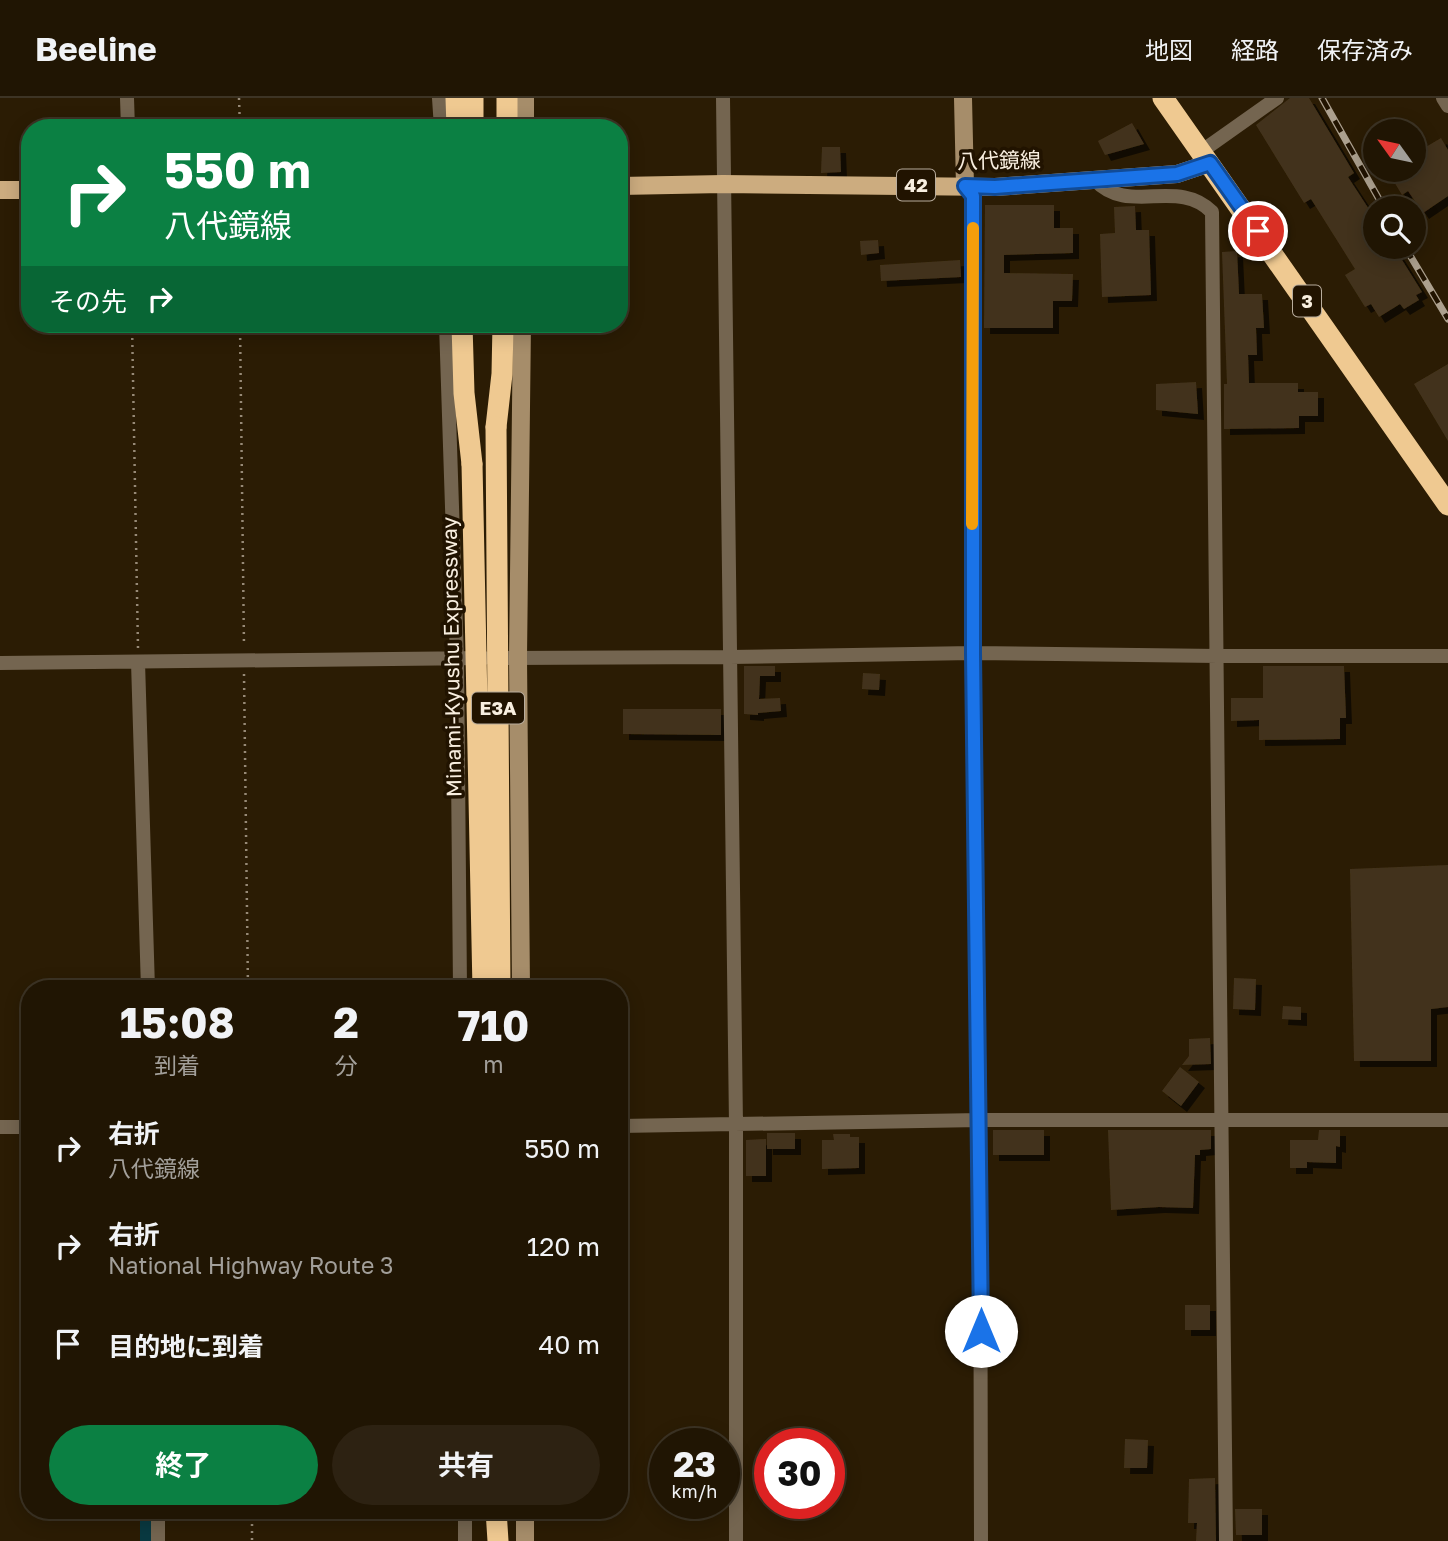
<!DOCTYPE html>
<html lang="ja">
<head>
<meta charset="utf-8">
<style>
  :root { --surface:#201503; --page:#2d2212; --text:#f1f3f6; --muted:#a29f9a; --line:#3d3425; --accent:#0b8043 }
  body { margin:0; font-family:"Golos Text","Noto Sans JP",sans-serif; background:var(--page); color:var(--text); height:100vh; display:flex; flex-direction:column; font-size:26px; white-space:nowrap }
  * { box-sizing:border-box; margin:0 }
  p { font-size:23px; color:var(--muted) }
  .icon { flex:none; width:38px; height:38px; fill:none; stroke:currentColor; stroke-width:2; stroke-linecap:round; stroke-linejoin:round }
  .map { position:relative; flex:1; overflow:hidden }
  .panel { position:absolute; left:21px; top:882px; width:607px; height:539px; display:flex; flex-direction:column; background:var(--surface); border-radius:28px; box-shadow:0 4px 18px #0003,0 0 0 2px var(--line) }
  .panel>* { flex:none }
  .banner { position:absolute; left:21px; top:21px; width:607px; height:214px; border-radius:28px; box-shadow:0 4px 18px #0003,0 0 0 2px var(--line); background:#0b8043; color:#fff; overflow:hidden }
  .needle { width:46px; rotate:303deg }
  .controls { position:absolute; left:1363px; top:21px; display:grid; gap:14px }
  .controls a { display:grid; place-items:center; width:63px; height:63px; border-radius:50%; background:var(--surface); box-shadow:0 4px 18px #0003,0 0 0 2px var(--line); font-size:35px }
  .speed { position:absolute; left:649px; top:1330px; display:flex; gap:14px; font-size:35px; font-weight:700; text-align:center }
  .speed>* { display:grid; place-content:center; width:91px; height:91px; border-radius:50%; background:var(--surface); box-shadow:0 4px 18px #0003,0 0 0 2px var(--line); line-height:1 }
  .speed small { font-size:18px; font-weight:400 }
  .speed .limit { border:10px solid #d22; background:#fff; color:#111 }
  .pin { position:absolute; display:grid; place-items:center; width:60px; height:60px; color:#fff; margin:-30px; border:4px solid #fff; border-radius:50%; box-shadow:0 2px 7px #0007 }
  .me { position:absolute; width:77px; margin:-38px; rotate:0deg; stroke-linejoin:round; filter:drop-shadow(0 0 5px #0008) }
  .turn { display:flex; align-items:center; gap:24px; height:147px; padding:0 28px; font-size:32px }
  .turn .icon { width:91px; height:91px; stroke-width:2.5 }
  .turn b { display:block; font-size:49px; line-height:60px }
  .then { display:flex; align-items:center; height:66px; padding:0 28px; background:#0003; gap:14px; font-size:26px }
  .eta { display:flex; justify-content:space-evenly; align-items:center; height:119px; text-align:center }
  .eta b { font-size:42px; font-weight:700; line-height:49px }
  .cta { display:flex; gap:14px; margin-top:auto; padding:14px 28px }
  .cta a { flex:1; height:80px; border-radius:42px; background:var(--accent); color:#fff; font-size:28px; font-weight:700; line-height:80px; text-align:center }
  .cta a+a { background:var(--page); color:var(--text) }
  ul { padding:0; list-style:none }
  li { display:flex; align-items:center; gap:21px; height:98px; padding:0 28px }
  li div { flex:1 }
  li b { display:block; font-size:26px }
  li em { font-style:normal }
  header { display:flex; align-items:center; gap:42px; box-sizing:border-box; height:98px; padding:0 35px; background:var(--surface); border-bottom:2px solid var(--line) }
  header strong { font-size:33px }
  nav { display:flex; gap:38px; margin-inline-start:auto; font-size:24px }
  .map>svg:first-child { display:block }
  .lines { fill:none; stroke-linecap:round; stroke-linejoin:round }
  .canal { stroke:#093941; stroke-width:14 }
  .building { fill:#43331b; filter:url(#shadow) }
  .path { stroke:#978a77; stroke-width:2.5; stroke-dasharray:2 5; stroke-linecap:butt }
  .street { stroke:#746550; stroke-width:14 }
  .secondary { stroke:#a68d6a; stroke-width:18 }
  .primary { stroke:#ccac7f; stroke-width:18 }
  .highway { stroke:#efc991; stroke-width:21 }
  .rail-casing { stroke:#aca08e; stroke-width:7 }
  .rail { stroke:#211300; stroke-width:4.5; stroke-dasharray:13; stroke-linecap:butt }
  .highway-bridge { stroke:#efc991; stroke-width:21 }
  .route-casing { stroke:#114b97; stroke-width:18 }
  .route { stroke:#1a73e8; stroke-width:12 }
  .slow { stroke:#f59e0b; stroke-width:12 }
  .labels { text-anchor:middle; stroke-width:7; stroke-linejoin:round; paint-order:stroke }
  .shield { fill:#211300; stroke:#b8ac9c; stroke-width:2 }
  .shield-label { font-size:19px; font-weight:bold; fill:#f8eedf }
  .street-label { font-size:21px; fill:#f8eedf; stroke:#211300 }
</style>
</head>
<body>
<header>
<strong>Beeline</strong>
<nav><a>地図</a><a>経路</a><a>保存済み</a></nav>
</header>
<div class="map">
<svg width="1448" height="1443" viewBox="0 0 1448 1443">
  <defs>
    <filter id="shadow"><feDropShadow dx="6" dy="6" stdDeviation="0" flood-color="#0009"/></filter>
  </defs>
  <rect width="100%" height="100%" fill="#2b1c04"/>
  <g class="lines">
    <path class="canal" d="M147,1412V1443"/>
  </g>
  <path class="building" d="M1290,0H1309L1354,75L1348,79L1376,122V149H1394L1422,194L1416,197L1419,202L1404,211L1400,206L1379,219L1371,206L1365,209L1345,177L1355,171L1311,101L1304,105L1256,27Z
    M1132,25L1144,46L1105,57L1098,43Z
    M1441,40L1448,52V98L1423,115L1408,93L1402,97L1387,72H1414V56Z
    M822,49H840L841,74L821,75Z
    M985,107H1054V130H1073V155L1004,157V175L1073,176L1072,203H1053V230H984Z
    M1135,108L1136,132H1149L1151,197L1102,199L1100,136L1115,135L1114,109Z
    M878,142L879,155L861,157L860,143Z
    M1237,153L1239,196H1262L1264,230H1256L1257,257H1248L1249,285H1298V294H1318V318H1299V330L1224,331V286H1227L1222,154Z
    M960,162L961,179L881,183L880,167Z
    M1448,266V343L1414,286Z
    M1196,284L1198,316L1156,312V286Z
    M744,568H775V578H760L759,601L780,600L781,613L758,615V617L744,616Z
    M1263,568H1344L1346,620H1340V641L1259,642V622L1231,623V600H1263Z
    M863,575L880,576L879,592L862,591Z
    M623,611H721V637L623,636Z
    M1448,767V909L1431,911V963H1354L1350,771Z
    M1234,880L1256,881L1255,912L1233,911Z
    M1283,908L1301,909V922L1282,921Z
    M1210,940L1211,966L1182,967L1189,958V941Z
    M1180,969L1199,984L1181,1008L1162,993Z
    M993,1032H1044V1057H993Z
    M1108,1032H1211V1051L1200,1052V1057H1195L1193,1110L1159,1109L1111,1112Z
    M1319,1032H1340V1049L1336,1048V1065L1307,1064V1070H1290V1042H1318Z
    M767,1035H795V1051H767Z
    M833,1036H850V1039H859V1070L822,1071V1042H834Z
    M766,1041V1078H746V1042Z
    M1185,1207H1210V1232H1185Z
    M1125,1341L1148,1342L1147,1370H1124Z
    M1215,1380L1216,1443H1196L1197,1425H1188L1189,1381Z
    M1235,1411H1262V1437H1236Z"/>
  <g class="lines">
    <path class="path" d="M239,0L240,30
      M132,226L138,550
      M240,226L244,548
      M244,576L248,891
      M252,1412V1443"/>
    <path class="street" d="M127,0L128,30
      M439,0L441,30
      M723,0L736,1027V1443
      M1443,0L1448,8
      M1202,53L1277,0
      M1095,82C1128,118 1178,79 1212,114C1218,557 1219,1000 1226,1443
      M965,88L973,98V555L980,1022L981,1443
      M446,226L457,561L460,891
      M508,560L730,559L973,555L1218,558H1448
      M138,564L148,891
      M0,565L484,560
      M620,1028L980,1022H1448
      M0,1029H30
      M465,1412V1443
      M158,1443V1412"/>
    <path class="secondary" d="M963,0L965,88
      M525,30V0
      M521,891L518,559L522,226
      M525,1412V1443"/>
    <path class="primary" d="M620,88L723,86L995,89L1177,76L1210,65
      M0,92H30"/>
    <path class="highway" d="M456,0L457,30
      M1163,0L1448,407
      M473,30V0
      M507,30V0
      M462,226L464,295L472,366
      M496,329L502,276L503,226
      M496,1412L498,1443"/>
    <defs>
      <path id="rail" d="M1322,0L1384,110
        M1405,149L1448,221"/>
    </defs>
    <use href="#rail" class="rail-casing"/>
    <use href="#rail" class="rail"/>
    <path class="highway-bridge" d="M496,329L500,891
      M472,366L483,891"/>
  </g>
  <g class="lines">
    <defs>
      <path id="route" d="M981,1233L973,555V98L965,88L995,89L1177,76L1210,65L1258,133"/>
    </defs>
    <use href="#route" class="route-casing"/>
    <use href="#route" class="route"/>
    <path class="slow" d="M972,426L973,130"/>
  </g>
  <g class="labels">
    <g class="shield">
      <rect x="897" y="71.5" width="38" height="31" rx="5"/>
      <rect x="1293" y="187.5" width="28" height="31" rx="5"/>
      <rect x="472" y="594.5" width="52" height="31" rx="5"/>
    </g>
    <g class="shield-label">
      <text x="916" y="94">42</text>
      <text x="1307" y="210">3</text>
      <text x="498" y="617">E3A</text>
    </g>
    <g class="street-label">
      <text transform="translate(999 63) rotate(-1)" y="7">八代鏡線</text>
      <text transform="translate(452 559) rotate(-91)" y="7">Minami-Kyushu Expressway</text>
    </g>
  </g>
</svg>
<div class="controls">
<a><svg class="needle" viewBox="-14 -14 28 28"><path d="M0-13l5 13h-10z" fill="#e53935"/><path d="M0 13l5-13h-10z" fill="#a29f9a"/></svg></a>
<a><svg class="icon" aria-label="search" viewBox="0 0 24 24"><circle cx="10" cy="10" r="6"/><path d="M15 15l6 6"/></svg></a>
</div>
<div class="speed"><div>23<small>km/h</small></div><div class="limit">30</div></div>
<div class="pin" style="left:1258px;top:133px;background:#d93025"><svg class="icon" aria-label="arrive" viewBox="0 0 24 24"><path d="M6 21V4h12l-3 4 3 4H6"/></svg></div>
<svg class="me" style="left:981px;top:1233px" viewBox="-20 -20 40 40"><circle r="19" fill="#fff"/><path d="M0-13L10 11 0 6-10 11z" fill="#1a73e8"/></svg>
<div class="banner">
<div class="turn"><svg class="icon" aria-label="right" viewBox="0 0 24 24"><path d="M7 20v-9h11M14 6l5 5-5 5"/></svg><div><b>550 m</b>八代鏡線</div></div>
<div class="then">その先<svg class="icon" aria-label="right" viewBox="0 0 24 24"><path d="M7 20v-9h11M14 6l5 5-5 5"/></svg></div>
</div>
<section class="panel">
<div class="eta">
<div><b>15:08</b><p>到着</p></div>
<div><b>2</b><p>分</p></div>
<div><b>710</b><p>m</p></div>
</div>
<ul>
<li><svg class="icon" aria-label="right" viewBox="0 0 24 24"><path d="M7 20v-9h11M14 6l5 5-5 5"/></svg><div><b>右折</b><p>八代鏡線</p></div><em>550 m</em></li>
<li><svg class="icon" aria-label="right" viewBox="0 0 24 24"><path d="M7 20v-9h11M14 6l5 5-5 5"/></svg><div><b>右折</b><p>National Highway Route 3</p></div><em>120 m</em></li>
<li><svg class="icon" aria-label="arrive" viewBox="0 0 24 24"><path d="M6 21V4h12l-3 4 3 4H6"/></svg><div><b>目的地に到着</b></div><em>40 m</em></li>
</ul>
<div class="cta"><a>終了</a><a>共有</a></div>
</section>
</div>
</body>
</html>
